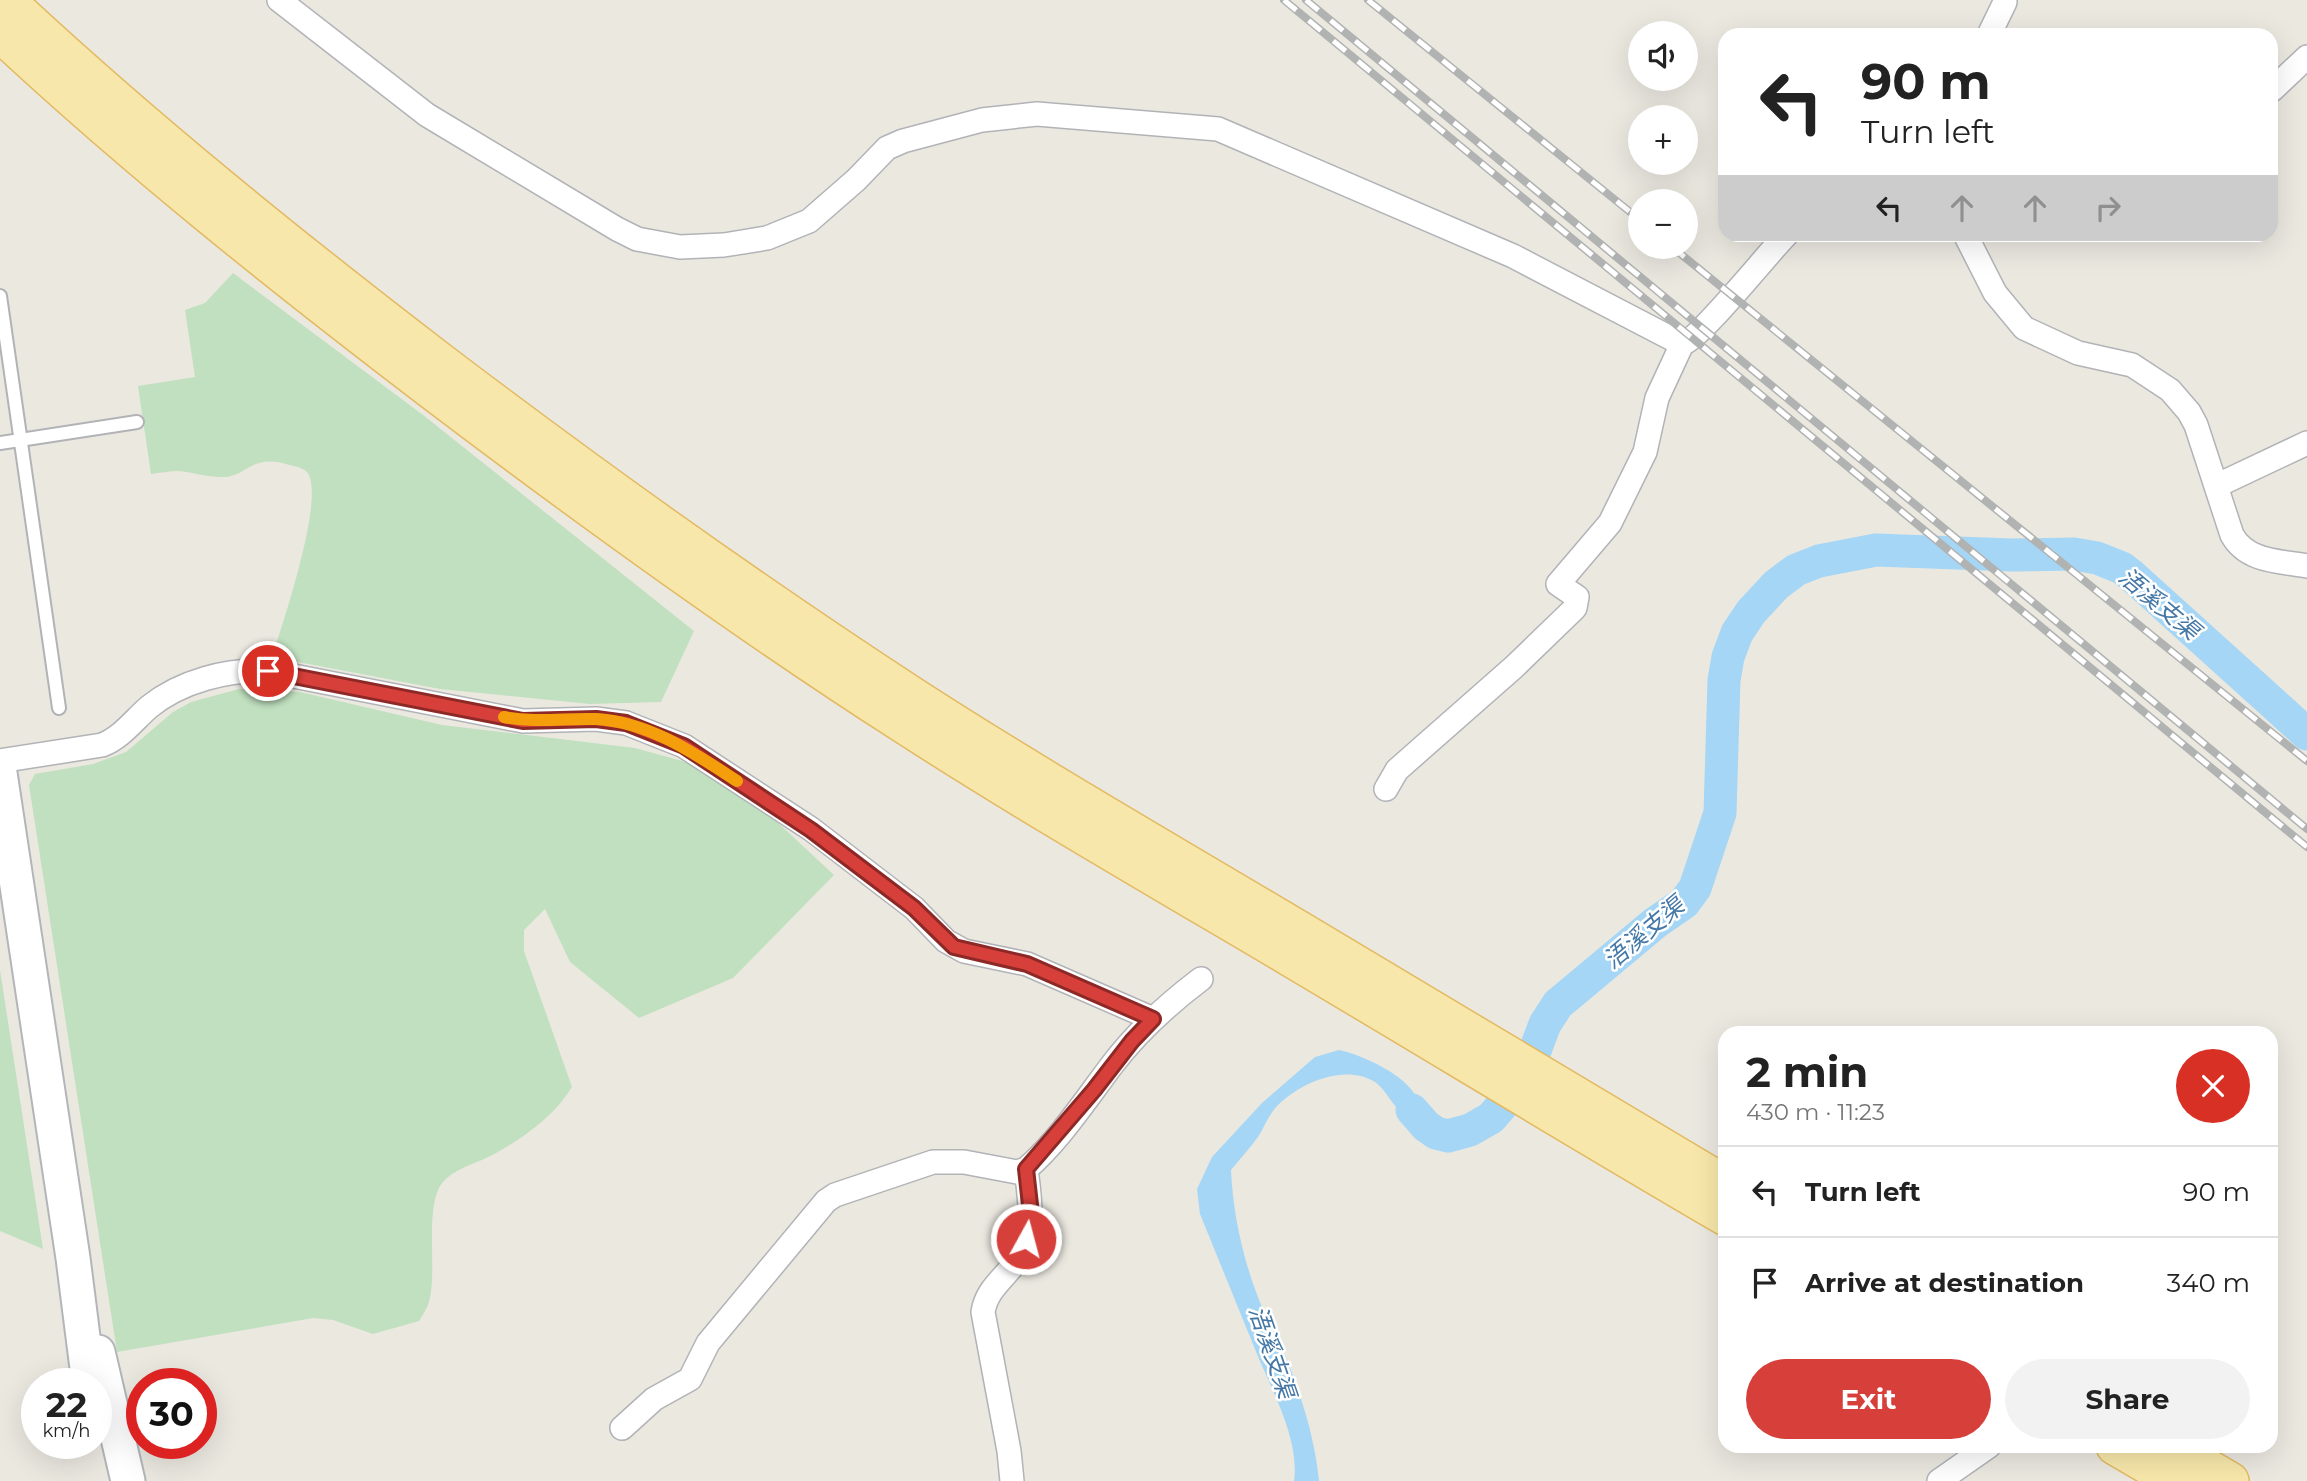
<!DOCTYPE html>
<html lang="en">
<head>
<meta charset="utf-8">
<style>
  :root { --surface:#fff; --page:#f2f2f2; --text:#222; --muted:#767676; --line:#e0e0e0; --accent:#d73f3a }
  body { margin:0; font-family:Montserrat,"Noto Sans SC",sans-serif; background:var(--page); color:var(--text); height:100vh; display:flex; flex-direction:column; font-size:26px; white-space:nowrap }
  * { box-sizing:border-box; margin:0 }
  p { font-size:23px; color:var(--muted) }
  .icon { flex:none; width:38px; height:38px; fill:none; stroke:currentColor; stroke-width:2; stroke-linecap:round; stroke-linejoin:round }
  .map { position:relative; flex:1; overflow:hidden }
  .drawer { position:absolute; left:1718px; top:1026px; width:560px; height:427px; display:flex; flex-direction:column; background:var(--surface); border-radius:21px; box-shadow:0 7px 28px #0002 }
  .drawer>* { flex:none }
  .top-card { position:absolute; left:1718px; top:28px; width:560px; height:214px; border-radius:21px; box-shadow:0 7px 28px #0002; background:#fff; color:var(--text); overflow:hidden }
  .buttons { position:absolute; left:1628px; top:21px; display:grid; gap:14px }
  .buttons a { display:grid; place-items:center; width:70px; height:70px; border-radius:50%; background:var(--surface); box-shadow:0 7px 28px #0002; font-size:35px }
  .speed { position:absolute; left:21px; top:1368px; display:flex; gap:14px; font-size:35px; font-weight:700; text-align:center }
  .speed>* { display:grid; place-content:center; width:91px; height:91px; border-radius:50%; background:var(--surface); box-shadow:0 7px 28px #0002; line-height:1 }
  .speed small { font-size:18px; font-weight:400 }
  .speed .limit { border:10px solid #d22; background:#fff; color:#111 }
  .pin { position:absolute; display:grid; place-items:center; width:60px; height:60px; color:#fff; margin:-30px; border:4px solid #fff; border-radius:50%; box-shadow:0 2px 7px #0007 }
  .me { position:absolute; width:77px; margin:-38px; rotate:7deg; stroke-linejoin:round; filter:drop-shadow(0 0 5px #0008) }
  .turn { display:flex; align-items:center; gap:24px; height:147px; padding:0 28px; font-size:32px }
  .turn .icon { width:91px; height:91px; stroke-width:2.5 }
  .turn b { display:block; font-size:49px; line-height:60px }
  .lanes { display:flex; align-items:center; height:66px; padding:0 28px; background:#0003; justify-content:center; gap:35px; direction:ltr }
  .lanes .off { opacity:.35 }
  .round { display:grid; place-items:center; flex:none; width:74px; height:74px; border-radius:37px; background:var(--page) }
  .overview { display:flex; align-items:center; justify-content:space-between; height:119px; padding:0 28px }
  h1 { font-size:42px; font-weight:700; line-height:52px }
  .button { display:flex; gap:14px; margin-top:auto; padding:14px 28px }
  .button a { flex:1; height:80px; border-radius:42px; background:var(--accent); color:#fff; font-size:28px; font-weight:700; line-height:80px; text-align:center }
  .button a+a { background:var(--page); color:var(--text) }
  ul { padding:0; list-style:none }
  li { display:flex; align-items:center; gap:21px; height:91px; padding:0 28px; border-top:2px solid var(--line) }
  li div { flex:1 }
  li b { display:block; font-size:26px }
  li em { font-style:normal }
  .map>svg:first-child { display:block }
  .green { fill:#c0e0bf }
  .water { fill:#a5d6f6 }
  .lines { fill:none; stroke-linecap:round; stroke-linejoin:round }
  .river { stroke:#a5d6f6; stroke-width:33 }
  .lane-casing { stroke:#b1b3b7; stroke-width:16 }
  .street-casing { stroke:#b1b3b7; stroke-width:26 }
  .secondary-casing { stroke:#b2b5ba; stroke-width:37 }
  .primary-casing { stroke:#e3b961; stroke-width:40 }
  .lane { stroke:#fff; stroke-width:12 }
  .street { stroke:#fff; stroke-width:23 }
  .secondary { stroke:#fff; stroke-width:33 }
  .primary { stroke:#f7e7aa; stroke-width:37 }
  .rail-casing { stroke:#b1b2b2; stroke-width:8 }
  .rail { stroke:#fff; stroke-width:5; stroke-dasharray:16; stroke-linecap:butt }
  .route-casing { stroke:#8c2926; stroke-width:18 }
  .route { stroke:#d73f3a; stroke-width:12 }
  .slow { stroke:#f59e0b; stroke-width:12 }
  .labels { text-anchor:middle; stroke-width:5; stroke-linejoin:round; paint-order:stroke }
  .water-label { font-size:24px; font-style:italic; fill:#4578a6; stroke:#fff }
</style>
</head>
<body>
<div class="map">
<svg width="2307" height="1481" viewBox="0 0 2307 1481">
  <rect width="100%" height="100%" fill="#ebe8e0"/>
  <path class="green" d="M233,273L423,415L694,631L661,702L590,704L440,689L272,657C281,629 328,491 306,471C301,467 293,466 286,464C249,454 247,478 221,477C206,477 192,472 178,471C169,471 160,473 151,474L138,386L195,377L185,310L205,303Z
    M239,689L300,692L442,725L635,748L693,764L743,795L775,820L834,875L733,978L639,1018L570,962L545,909L524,930V951L572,1087C554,1116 525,1137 496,1153C479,1163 457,1167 444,1181C423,1202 438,1272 429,1302C427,1308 423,1315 419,1321L373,1334L333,1320L313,1318L117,1352L29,785L35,774L93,764L126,752L173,712L191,702Z
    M0,970L43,1249L0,1231Z"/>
  <path class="water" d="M1339,1050C1359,1054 1394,1070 1408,1086C1420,1098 1428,1121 1446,1125L1451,1144C1426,1141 1408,1121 1392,1102C1387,1095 1382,1087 1375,1082C1345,1063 1300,1083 1278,1105C1269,1114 1265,1126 1258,1137C1250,1148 1240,1159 1231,1170C1233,1216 1244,1264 1262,1307C1268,1320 1275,1333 1281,1346C1299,1387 1315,1437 1319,1481H1294C1300,1440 1272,1391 1257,1354C1238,1307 1219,1261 1200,1214L1197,1189L1212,1157L1262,1103L1315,1057Z"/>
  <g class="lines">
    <path class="river" d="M1412,1110L1426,1126L1436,1133L1448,1136L1470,1130L1491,1118L1524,1080L1545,1024L1558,1004L1655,923L1684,903L1695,888L1720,813L1724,680L1728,657L1737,633L1751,612L1776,585L1796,570L1819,561L1876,550L2012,555L2074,554L2097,558L2122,568L2131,575L2307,734"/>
    <defs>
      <path id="lane" d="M0,296L59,708
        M0,443L137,422"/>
      <path id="street" d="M279,0L427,115L617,229L637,239L680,247L724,245L767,238L809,221L856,180L887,148L903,141L982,120L1037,114L1218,129L1513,256L1682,344C1699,340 1768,253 1787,234
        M1989,35L2005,2
        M2272,90L2307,57
        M1965,234L1995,293L2024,328L2078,353L2132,365L2170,390L2189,412L2196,425L2232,535C2247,562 2279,561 2307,566
        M2216,486L2307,443
        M0,761L102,745C121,738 134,720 149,707C181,681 228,669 268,671L523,721L596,719L626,723L684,746L811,829L914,908L946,941L964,951L1027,964L1153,1019
        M1386,789L1397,770L1514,667L1575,608L1577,597L1558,584L1610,523L1645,452L1657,398L1682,344
        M622,1428L654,1399L690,1379L708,1343L826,1201L835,1195L933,1162H964L1017,1172L1026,1169C1058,1142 1087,1098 1112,1065C1137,1032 1168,1004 1201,979
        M1012,1481L1009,1451L983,1312C987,1287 1007,1277 1019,1257C1035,1229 1030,1199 1026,1169
        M1939,1481L1989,1446"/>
      <path id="secondary" d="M0,773L73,1258L89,1384
        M98,1352L128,1481"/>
      <path id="primary" d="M6,0C144,129 292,248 442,363C596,480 753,592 914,697C1041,779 1172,854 1301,931C1443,1015 1584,1101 1726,1185
        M0,33C136,160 282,276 430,389C584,506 741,620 903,724C1030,806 1161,881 1291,958C1436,1044 1580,1132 1726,1217
        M2115,1446L2175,1481
        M2170,1446L2230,1481"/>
    </defs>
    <use href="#lane" class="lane-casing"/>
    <use href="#street" class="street-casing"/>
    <use href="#secondary" class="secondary-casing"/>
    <use href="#primary" class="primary-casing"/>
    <use href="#lane" class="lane"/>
    <use href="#street" class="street"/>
    <use href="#secondary" class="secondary"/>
    <use href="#primary" class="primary"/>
    <defs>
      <path id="rail" d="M1284,0L2307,847
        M1306,0L2307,829
        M1368,0L1640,220
        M1672,247L2307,761"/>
    </defs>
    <use href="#rail" class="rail-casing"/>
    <use href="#rail" class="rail"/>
  </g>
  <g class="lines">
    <defs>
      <path id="route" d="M268,671L523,721L596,719L626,723L684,746L811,830L914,908L954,947L1027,964L1153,1019L1132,1041L1094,1090L1026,1169L1031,1214L1026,1239"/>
    </defs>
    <use href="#route" class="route-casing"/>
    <use href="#route" class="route"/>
    <path class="slow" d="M504,717C535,723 565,718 596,719C649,722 694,753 737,781"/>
  </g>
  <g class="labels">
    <g class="water-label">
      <text transform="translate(2159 604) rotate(40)" y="8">浯溪支渠</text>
      <text transform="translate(1644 933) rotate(-40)" y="8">浯溪支渠</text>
      <text transform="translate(1272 1352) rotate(71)" y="8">浯溪支渠</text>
    </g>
  </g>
</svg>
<div class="buttons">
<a><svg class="icon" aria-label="sound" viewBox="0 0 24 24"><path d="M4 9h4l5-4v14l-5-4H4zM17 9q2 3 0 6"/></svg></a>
<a>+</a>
<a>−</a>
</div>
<div class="speed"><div>22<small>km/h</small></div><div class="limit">30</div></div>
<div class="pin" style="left:268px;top:671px;background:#d93025"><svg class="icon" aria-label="arrive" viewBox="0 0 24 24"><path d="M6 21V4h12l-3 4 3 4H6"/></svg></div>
<svg class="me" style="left:1026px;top:1239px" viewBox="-20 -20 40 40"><circle r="17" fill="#d73f3a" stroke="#fff" stroke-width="3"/><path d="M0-11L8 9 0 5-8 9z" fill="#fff"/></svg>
<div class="top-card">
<div class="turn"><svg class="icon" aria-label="left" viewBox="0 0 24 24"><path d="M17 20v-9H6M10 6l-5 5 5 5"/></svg><div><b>90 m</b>Turn left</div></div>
<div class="lanes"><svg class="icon" aria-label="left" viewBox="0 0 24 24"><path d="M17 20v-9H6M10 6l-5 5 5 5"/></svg><svg class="icon off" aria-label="ahead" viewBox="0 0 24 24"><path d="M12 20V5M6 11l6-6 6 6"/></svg><svg class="icon off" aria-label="ahead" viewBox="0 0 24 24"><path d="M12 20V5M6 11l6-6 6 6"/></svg><svg class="icon off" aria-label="right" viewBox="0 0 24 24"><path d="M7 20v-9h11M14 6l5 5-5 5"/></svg></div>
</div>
<section class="drawer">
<div class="overview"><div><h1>2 min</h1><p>430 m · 11:23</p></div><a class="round" style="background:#d93025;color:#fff"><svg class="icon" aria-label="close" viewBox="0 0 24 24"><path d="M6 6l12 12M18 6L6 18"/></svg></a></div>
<ul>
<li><svg class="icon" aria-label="left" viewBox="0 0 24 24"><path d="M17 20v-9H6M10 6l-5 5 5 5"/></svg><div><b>Turn left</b></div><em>90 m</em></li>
<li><svg class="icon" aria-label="arrive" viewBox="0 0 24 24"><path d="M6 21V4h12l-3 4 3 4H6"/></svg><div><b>Arrive at destination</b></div><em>340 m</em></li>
</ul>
<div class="button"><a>Exit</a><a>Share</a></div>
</section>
</div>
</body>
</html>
